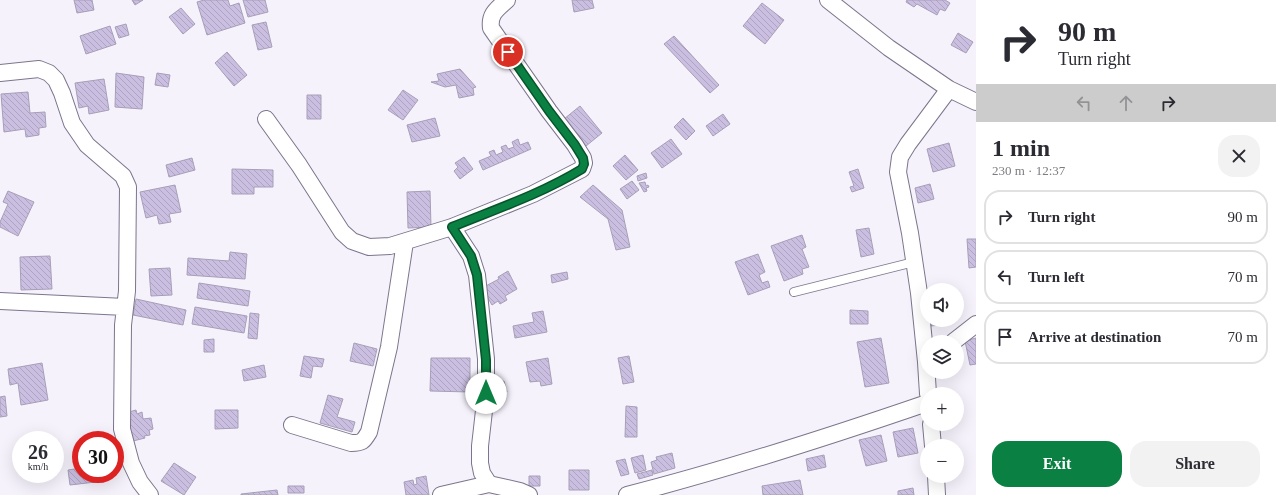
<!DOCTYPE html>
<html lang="en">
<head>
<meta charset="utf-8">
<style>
  :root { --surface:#fff; --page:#f2f2f3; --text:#2b2b33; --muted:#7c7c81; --line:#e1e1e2; --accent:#0b8043 }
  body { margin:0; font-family:"Times New Roman",serif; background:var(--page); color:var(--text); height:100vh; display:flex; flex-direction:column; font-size:15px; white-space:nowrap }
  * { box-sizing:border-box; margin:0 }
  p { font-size:13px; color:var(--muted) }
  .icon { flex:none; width:22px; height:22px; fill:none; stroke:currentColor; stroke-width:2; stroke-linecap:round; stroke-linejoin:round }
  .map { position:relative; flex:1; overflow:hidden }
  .sheet { display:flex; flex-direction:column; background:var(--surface); width:300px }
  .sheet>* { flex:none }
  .hud { background:#fff; color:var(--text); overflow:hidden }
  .tools { position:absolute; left:920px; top:283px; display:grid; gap:8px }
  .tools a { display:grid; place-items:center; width:44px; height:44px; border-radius:50%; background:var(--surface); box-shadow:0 4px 16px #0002; font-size:20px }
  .speed { position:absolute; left:12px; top:431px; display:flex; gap:8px; font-size:20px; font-weight:700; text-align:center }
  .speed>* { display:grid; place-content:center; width:52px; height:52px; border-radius:50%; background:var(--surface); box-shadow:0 4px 16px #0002; line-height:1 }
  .speed small { font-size:10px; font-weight:400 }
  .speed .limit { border:6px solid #d22; background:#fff; color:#111 }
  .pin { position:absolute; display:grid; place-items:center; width:34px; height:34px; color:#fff; margin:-17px; border:2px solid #fff; border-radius:50%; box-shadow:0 1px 4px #0007 }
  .me { position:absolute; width:44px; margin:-22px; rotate:0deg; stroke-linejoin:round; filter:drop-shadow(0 0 3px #0008) }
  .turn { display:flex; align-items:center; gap:14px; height:84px; padding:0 16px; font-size:18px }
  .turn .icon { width:52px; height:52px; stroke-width:2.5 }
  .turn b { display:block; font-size:28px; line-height:34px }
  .lanes { display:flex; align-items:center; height:38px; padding:0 16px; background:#0003; justify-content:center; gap:20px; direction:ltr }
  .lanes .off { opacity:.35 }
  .round { display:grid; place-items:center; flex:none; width:42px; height:42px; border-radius:16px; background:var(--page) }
  .headline { display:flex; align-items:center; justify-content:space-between; height:68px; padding:0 16px }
  h1 { font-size:24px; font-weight:800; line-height:30px }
  .cta { display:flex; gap:8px; margin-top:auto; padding:8px 16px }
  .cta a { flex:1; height:46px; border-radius:16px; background:var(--accent); color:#fff; font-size:16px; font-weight:800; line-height:46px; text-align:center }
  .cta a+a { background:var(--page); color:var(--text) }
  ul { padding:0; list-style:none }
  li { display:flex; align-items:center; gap:12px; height:54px; margin:0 8px 6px; padding:0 8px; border:2px solid var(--line); border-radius:16px }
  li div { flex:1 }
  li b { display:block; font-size:15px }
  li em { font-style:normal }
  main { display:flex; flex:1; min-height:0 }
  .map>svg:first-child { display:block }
  .building { fill:url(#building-back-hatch); stroke:#a79fb8 }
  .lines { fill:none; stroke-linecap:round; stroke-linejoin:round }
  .lane-casing { stroke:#7c758c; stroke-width:10 }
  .street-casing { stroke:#7c758c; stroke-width:18 }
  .lane { stroke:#fff; stroke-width:8 }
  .street { stroke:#fff; stroke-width:16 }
  .route-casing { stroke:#07532c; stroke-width:10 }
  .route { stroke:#0b8043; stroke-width:7 }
</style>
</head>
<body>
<main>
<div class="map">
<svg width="976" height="495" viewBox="0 0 976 495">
  <defs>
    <pattern id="building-back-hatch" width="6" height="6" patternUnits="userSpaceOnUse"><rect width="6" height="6" fill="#cabfe1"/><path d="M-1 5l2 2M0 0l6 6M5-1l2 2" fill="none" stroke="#aea4c1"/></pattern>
  </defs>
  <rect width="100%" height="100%" fill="#f5f2fc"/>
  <path class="building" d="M74,0H92L94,10L77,13Z
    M132,0H143L135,5Z
    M204,0H228L230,6L239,3L245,23L207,35L197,2Z
    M243,0H265L268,12L248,17Z
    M572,0H592L594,8L574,12Z
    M907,0H945L950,3L945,11L940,9L937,15L917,4L914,7L906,2Z
    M762,3L784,20L765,44L743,26Z
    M181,8L195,24L183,34L169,17Z
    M266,22L272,47L258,50L252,25Z
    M126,24L129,35L119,38L115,27Z
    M110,26L116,44L86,54L80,36Z
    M958,33L973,42L966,53L951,45Z
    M674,36L719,85L710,93L664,44Z
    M227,52L247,75L234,86L215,63Z
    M460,69L476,87L473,88L474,95L459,98L456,85L445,87L431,82L439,81L437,74Z
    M116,73L144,77L142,109L115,107Z
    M157,73L170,75L168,87L155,85Z
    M104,79L109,110L89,114L88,106L79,108L75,83Z
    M403,90L418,100L403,120L388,110Z
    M28,92L30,113L45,112L46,127L39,128V135L26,137L25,129L4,132L1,94Z
    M307,95H321V119H307Z
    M580,106L602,133L586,146L564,119Z
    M723,114L730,124L713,136L706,126Z
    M435,118L440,136L412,142L407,125Z
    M683,118L695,131L686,140L674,127Z
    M518,139L520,145L528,142L531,149L483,170L479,161L491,156L489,152L494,150L496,155L503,152L501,147L506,145L508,149L514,147L512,142Z
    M671,139L682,154L662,168L651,153Z
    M949,143L955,166L933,172L927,149Z
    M625,155L638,170L626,180L613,166Z
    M464,157L473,169L460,179L454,171L458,167L455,163Z
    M192,158L195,170L169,177L166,165Z
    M232,169L273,170V187H254V194H232Z
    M858,169L864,188L852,192L850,187L854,186L849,172Z
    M646,173L647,178L638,181L637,176Z
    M632,181L639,190L627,199L620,189Z
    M645,182L646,186L648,185L649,187L646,188L647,191L644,192L639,183Z
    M930,184L934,199L918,203L915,188Z
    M175,185L181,212L169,214L171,222L159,224L157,215L146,218L140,192Z
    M593,185L622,210L630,247L616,250L608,219L580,197Z
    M8,191L34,202L18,236L0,227V222L8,204L3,202Z
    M430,191L431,227L408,228L407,192Z
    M869,228L874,254L861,257L856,230Z
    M802,235L806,247L802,249L809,267L802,269L803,274L784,281L771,246Z
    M967,239H976V267L969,268Z
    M230,252L247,254L245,279L187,275L188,258L229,261Z
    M758,254L765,272L759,275L762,283L768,281L770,287L748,295L735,262Z
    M50,256L52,289L21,290L20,257Z
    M170,268L172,295L151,296L149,269Z
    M508,271L517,289L505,296L507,300L500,304L498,301L492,305L482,288L499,279L498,277Z
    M567,272L568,279L552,283L551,275Z
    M199,283L250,291L248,306L197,298Z
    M136,299L186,310L183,325L133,315Z
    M195,307L247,316L244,333L192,324Z
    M850,310L868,311V324H850Z
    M543,311L547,332L515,338L513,326L534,322L532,313Z
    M250,313L259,314L257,339L248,338Z
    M930,320H946L947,324L931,326Z
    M881,338L889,383L865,387L857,342Z
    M976,338V364L970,365L965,341Z
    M214,339V352H204V340Z
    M354,343L377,349L373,366L350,361Z
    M304,356L324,359L322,367L313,366L311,378L300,376Z
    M629,356L634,382L623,384L618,358Z
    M431,358H470V392L430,391Z
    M548,358L552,384L541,386L540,381L530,382L526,362Z
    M42,363L48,400L21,405L18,383L10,385L8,369Z
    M264,365L266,377L244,381L242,370Z
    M504,381L507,392L499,395L496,384Z
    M328,395L343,399L337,417L355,422L352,432L320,423Z
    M5,396L7,416L0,417V397Z
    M626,406L637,407V437H625Z
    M136,410L137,414L142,412L143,419L151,418L153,429L149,430L150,435L144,436L145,438L133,441L132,434L127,435L124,419L130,418L129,412Z
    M215,410H238V428L215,429Z
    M913,428L918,453L898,457L893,432Z
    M881,435L887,461L866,466L859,440Z
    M672,453L675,468L654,474L651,462L657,460L656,457Z
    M643,455L646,470L635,473L631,458Z
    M824,455L826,467L808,471L806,459Z
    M625,459L629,474L621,476L616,461Z
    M174,463L196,477L184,495L161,481Z
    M81,468V474H103L104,481L70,485L68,470Z
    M569,470H589V490H569Z
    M652,470L653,475L639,479L637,474Z
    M426,476L429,495H406L404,482L413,480L414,485L417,484L416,478Z
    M529,476H540V486H529Z
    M800,480L803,495H763L762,486Z
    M288,486H304V493H288Z
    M913,488L914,495H898V491Z
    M277,490L278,495H241V494Z"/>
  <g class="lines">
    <defs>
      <path id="lane" d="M794,292L914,262"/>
      <path id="street" d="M828,0L889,48L949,89L976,102
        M0,73L39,69L49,73L56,80L62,93L72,123L87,145L123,176L128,187L127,291L123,325L122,429L131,463L140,482L150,495
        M266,119L299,165L342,232L352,241L369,247L390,246L452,227L533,194L582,169L584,163L583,158L575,145L549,111L491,28C489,14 497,9 507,0
        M452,227L471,256L477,275L486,359V393L480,446V463L482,473L489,484L520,491L529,495
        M0,301L125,307
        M953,342L976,324
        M928,394L926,362L919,293L910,233L898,172L900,157L908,144L949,89
        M931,424L933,446
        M292,425L351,443C362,443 363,442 369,432L389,347L405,242
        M936,476L937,495
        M441,495L489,484
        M627,495C729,469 828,437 927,403"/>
    </defs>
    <use href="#lane" class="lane-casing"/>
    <use href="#street" class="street-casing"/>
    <use href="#lane" class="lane"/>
    <use href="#street" class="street"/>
  </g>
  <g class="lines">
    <defs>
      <path id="route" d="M486,393V360L477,275L471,256L452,227C496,209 541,194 582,169L584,164L583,158L575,145L549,111L508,52"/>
    </defs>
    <use href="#route" class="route-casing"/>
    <use href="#route" class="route"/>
  </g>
</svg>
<div class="tools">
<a><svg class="icon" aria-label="sound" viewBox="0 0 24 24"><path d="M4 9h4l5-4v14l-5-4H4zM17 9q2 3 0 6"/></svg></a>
<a><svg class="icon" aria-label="layers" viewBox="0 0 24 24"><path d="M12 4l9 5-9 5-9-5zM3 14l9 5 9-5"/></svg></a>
<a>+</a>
<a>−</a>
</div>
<div class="speed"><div>26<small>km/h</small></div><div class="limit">30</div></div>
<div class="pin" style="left:508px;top:52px;background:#d93025"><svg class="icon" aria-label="arrive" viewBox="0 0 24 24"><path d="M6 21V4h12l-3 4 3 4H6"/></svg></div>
<svg class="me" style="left:486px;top:393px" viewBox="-20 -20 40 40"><circle r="19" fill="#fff"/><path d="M0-13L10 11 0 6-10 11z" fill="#0b8043"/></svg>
</div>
<section class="sheet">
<div class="hud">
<div class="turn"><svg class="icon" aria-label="right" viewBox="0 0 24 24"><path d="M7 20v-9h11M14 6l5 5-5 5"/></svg><div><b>90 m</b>Turn right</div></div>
<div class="lanes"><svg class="icon off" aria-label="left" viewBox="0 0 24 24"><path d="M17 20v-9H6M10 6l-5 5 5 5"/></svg><svg class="icon off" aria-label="ahead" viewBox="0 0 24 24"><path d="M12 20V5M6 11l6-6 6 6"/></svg><svg class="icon" aria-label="right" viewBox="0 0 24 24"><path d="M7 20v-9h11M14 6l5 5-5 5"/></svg></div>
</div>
<div class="headline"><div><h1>1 min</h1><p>230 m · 12:37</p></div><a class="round"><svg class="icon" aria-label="close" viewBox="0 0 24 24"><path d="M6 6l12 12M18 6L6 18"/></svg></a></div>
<ul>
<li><svg class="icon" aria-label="right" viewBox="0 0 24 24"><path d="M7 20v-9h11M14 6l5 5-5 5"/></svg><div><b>Turn right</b></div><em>90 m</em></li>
<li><svg class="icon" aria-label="left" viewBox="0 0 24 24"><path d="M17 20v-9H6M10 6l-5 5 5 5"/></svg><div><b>Turn left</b></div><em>70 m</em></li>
<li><svg class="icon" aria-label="arrive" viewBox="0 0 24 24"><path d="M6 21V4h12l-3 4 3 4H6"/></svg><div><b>Arrive at destination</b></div><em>70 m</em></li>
</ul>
<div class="cta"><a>Exit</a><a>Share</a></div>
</section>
</main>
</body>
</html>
